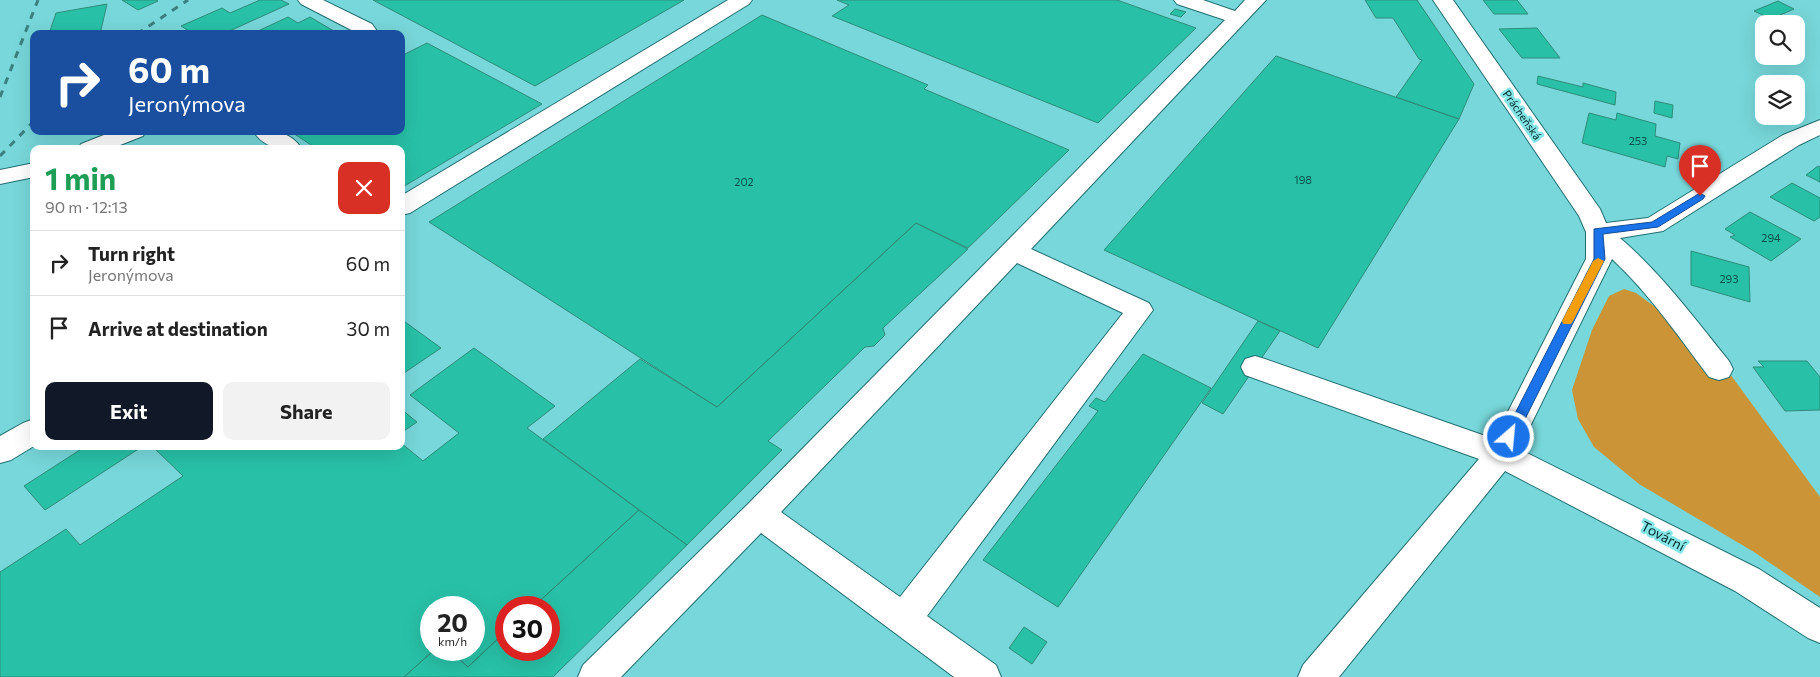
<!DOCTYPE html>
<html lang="en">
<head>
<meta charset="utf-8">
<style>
  :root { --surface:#fff; --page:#f2f2f2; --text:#222; --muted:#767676; --line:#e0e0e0; --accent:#111827 }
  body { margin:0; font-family:Commissioner,sans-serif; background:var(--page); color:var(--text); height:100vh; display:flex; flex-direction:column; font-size:19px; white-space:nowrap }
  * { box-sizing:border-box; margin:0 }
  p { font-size:16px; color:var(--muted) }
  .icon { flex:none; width:28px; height:28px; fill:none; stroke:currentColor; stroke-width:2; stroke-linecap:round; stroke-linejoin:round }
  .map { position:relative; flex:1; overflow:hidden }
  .panel { position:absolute; left:30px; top:145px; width:375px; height:305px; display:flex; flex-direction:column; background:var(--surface); border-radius:10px; box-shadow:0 5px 20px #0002 }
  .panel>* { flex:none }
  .banner { position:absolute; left:30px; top:30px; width:375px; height:105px; border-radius:10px; box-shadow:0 5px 20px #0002; background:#1a4fa0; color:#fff; overflow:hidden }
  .controls { position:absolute; left:1755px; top:15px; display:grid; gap:10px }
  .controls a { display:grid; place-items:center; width:50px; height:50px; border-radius:10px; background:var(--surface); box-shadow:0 5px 20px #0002; font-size:25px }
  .speed { position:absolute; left:420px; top:596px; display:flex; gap:10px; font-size:25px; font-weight:700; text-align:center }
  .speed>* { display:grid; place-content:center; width:65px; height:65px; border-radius:50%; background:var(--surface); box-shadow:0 5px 20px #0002; line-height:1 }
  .speed small { font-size:12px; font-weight:400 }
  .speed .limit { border:8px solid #d22; background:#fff; color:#111 }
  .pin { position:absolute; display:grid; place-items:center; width:42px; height:42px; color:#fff; margin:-51px -21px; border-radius:50% 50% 50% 0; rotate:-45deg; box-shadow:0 0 5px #0007 }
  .pin .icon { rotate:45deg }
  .me { position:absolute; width:55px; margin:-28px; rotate:27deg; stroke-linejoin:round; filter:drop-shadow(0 0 4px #0008) }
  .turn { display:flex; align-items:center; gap:18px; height:105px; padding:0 15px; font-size:22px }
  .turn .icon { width:65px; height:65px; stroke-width:2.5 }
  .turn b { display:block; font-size:35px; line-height:42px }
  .round { display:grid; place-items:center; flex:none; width:52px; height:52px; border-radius:10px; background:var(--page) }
  .summary { display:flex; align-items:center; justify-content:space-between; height:85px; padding:0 15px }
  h1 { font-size:30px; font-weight:700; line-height:38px; color:#1e9e55 }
  .primary-button { display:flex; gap:10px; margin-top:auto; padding:10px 15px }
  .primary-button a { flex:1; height:58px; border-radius:10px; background:var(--accent); color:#fff; font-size:20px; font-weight:700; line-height:58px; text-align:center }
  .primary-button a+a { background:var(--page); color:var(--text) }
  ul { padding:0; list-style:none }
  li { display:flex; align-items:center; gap:15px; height:65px; padding:0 15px; border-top:1px solid var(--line) }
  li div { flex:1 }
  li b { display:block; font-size:19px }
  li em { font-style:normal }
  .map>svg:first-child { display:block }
  .green { fill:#cb9537 }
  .building { fill:#28c1a7; stroke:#2f8c7a }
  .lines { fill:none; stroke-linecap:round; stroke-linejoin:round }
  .minor-casing { stroke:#226f71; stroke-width:2 }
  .minor { fill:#fff; fill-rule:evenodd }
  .rail { stroke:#3b7f81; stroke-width:3; stroke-dasharray:7 7; stroke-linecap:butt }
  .route { fill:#1a73e8; stroke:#114b97 }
  .slow { fill:#f59e0b }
  .labels { text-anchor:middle; stroke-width:5; stroke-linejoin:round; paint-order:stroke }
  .far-street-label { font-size:11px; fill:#002a2b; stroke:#85e5e7 }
  .number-label { font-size:11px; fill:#0a504a }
  .street-label { font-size:14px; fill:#002a2b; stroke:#85e5e7 }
</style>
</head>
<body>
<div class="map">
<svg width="1820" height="677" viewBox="0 0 1820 677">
  <rect width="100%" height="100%" fill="#77d7da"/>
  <path class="green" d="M1624,289L1636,293L1665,314L1730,374L1820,497V597L1754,552L1639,484L1594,447L1578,419L1572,390L1592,330L1609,296Z"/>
  <path class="building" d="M122,0H156L158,1L138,10Z
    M260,0H281L289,4L223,34H194L181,26L222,8L230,13Z
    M373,0H684L535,86Z
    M837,0H1117L1196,28L1098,123L832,16L849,5Z
    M1365,0H1417L1474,84L1459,119L1396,97L1422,60L1419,59L1393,18H1376Z
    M1483,0H1517L1528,14H1494Z
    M1778,1L1794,9L1771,19L1754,11Z
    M107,4L100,34H49L56,13Z
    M1175,9L1186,12L1181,17L1170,14Z
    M762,15L928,85L924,89L1069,150L968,248L916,223L717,407L429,222Z
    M288,17L298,23L310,17L339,34H259L256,32Z
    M1537,28L1560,58H1522L1499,29Z
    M427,43L542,104L401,188V149H317L290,131H401V56Z
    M1276,56L1459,119L1318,348L1104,250Z
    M1538,76L1583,87V83L1616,92L1615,105L1537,84Z
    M1655,101L1673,105L1672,118L1654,113Z
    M1589,113L1616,120L1617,113L1656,124L1655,136L1680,143L1678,159L1667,156L1665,167L1582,143Z
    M1818,166L1820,167V182L1806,175Z
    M1792,183L1820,198V217L1814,221L1770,197Z
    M1750,212L1801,239L1771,261L1730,237L1735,235L1725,229Z
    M916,223L968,249L883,328L885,335L874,346L865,347L768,441L782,450L687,545L543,439L640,359L717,407Z
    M1691,251L1749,267L1750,302L1691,285Z
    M401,319L441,348L404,373L401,371Z
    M1258,321L1280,331L1223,414L1202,403Z
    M474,348L555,406L527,428L639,510L532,608H506V631L468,667L449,650H474V608H431V650H434L404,677H0V572L66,529L80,545L183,476L152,446H401V443L423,461L459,433L410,395Z
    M1143,354L1211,388L1058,607L983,560L1098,411L1089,406L1096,398L1105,402Z
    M1758,361H1807L1820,377V410L1785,411L1753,367H1764Z
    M401,409L417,422L401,433Z
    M86,446H143L45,510L24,486Z
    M639,510L687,545L553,677H404L434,650H449L468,667L506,631V650H549V608H532Z
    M1024,627L1047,642L1032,664L1009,648Z"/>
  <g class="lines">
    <defs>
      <path id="minor" d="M298,0H323L372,24L379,34H359L301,4Z
        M728,0H752L749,4L410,213L401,215V196Z
        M1174,0H1203L1235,11L1245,0H1266L1031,249L1149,303L1153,310L927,616L996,665L1001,677H954L761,533L621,677H578L583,665L748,504L1225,20L1177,4ZM1017,263L1123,313L900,597L781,512Z
        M1433,0H1453L1600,209L1606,223L1648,218L1783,135L1820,120V135L1799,145L1663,231L1620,238C1662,274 1694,318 1729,361L1733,369L1729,377L1719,380L1709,377C1678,336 1649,293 1612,259L1519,449L1759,569L1820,608V643L1808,638L1735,591L1505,471L1339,677H1298L1303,665L1479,459L1245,375L1241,367L1245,359L1255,356L1265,359L1494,439L1586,259V232L1579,216Z
        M114,131H146L143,136L110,149H78L81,144Z
        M253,131C272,131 290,130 302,149C282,149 266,150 253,131Z
        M34,163V177L0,184V170Z
        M34,419V446L11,460L0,463V436L23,423Z"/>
    </defs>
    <use href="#minor" class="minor-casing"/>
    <use href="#minor" class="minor"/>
    <path class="rail" d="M137,34L188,0
      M0,97L38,0
      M0,156L34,121"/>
  </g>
  <path class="route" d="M1700,193L1705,196L1703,199L1658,227L1603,234L1605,259L1514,441H1505L1503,437L1594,259V229L1652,222Z"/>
  <path class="slow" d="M1598,258L1604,261L1573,321L1571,324H1563L1562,321L1593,261Z"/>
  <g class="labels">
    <g class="far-street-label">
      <text transform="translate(1522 115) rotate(55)" y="4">Prácheňská</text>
    </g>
    <g class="number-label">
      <text x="1638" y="145">253</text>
      <text x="1303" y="184">198</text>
      <text x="744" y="186">202</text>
      <text x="1771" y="242">294</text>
      <text x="1729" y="283">293</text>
    </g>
    <g class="street-label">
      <text transform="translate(1663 536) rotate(28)" y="5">Tovární</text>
    </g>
  </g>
</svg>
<div class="controls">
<a><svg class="icon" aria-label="search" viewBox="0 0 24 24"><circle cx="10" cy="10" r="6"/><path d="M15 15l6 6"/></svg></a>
<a><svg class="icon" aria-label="layers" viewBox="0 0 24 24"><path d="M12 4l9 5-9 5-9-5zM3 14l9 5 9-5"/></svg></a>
</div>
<div class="speed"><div>20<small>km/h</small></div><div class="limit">30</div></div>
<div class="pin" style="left:1700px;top:196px;background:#d93025"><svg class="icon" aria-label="arrive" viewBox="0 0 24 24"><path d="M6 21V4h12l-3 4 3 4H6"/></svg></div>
<svg class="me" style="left:1509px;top:437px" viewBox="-20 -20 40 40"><circle r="17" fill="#1a73e8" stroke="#fff" stroke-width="3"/><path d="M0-11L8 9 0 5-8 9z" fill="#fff"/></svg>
<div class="banner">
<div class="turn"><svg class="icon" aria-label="right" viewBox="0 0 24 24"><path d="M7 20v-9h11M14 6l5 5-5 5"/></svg><div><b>60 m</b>Jeronýmova</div></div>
</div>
<section class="panel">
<div class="summary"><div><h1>1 min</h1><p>90 m · 12:13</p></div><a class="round" style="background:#d93025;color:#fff"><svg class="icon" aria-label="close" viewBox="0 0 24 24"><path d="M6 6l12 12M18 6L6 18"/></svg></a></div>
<ul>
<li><svg class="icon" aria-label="right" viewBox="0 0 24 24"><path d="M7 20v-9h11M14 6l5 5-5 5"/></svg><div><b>Turn right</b><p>Jeronýmova</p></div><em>60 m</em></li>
<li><svg class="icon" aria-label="arrive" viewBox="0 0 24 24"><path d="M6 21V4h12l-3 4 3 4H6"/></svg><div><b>Arrive at destination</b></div><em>30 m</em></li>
</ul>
<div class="primary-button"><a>Exit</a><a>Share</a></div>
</section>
</div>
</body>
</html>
